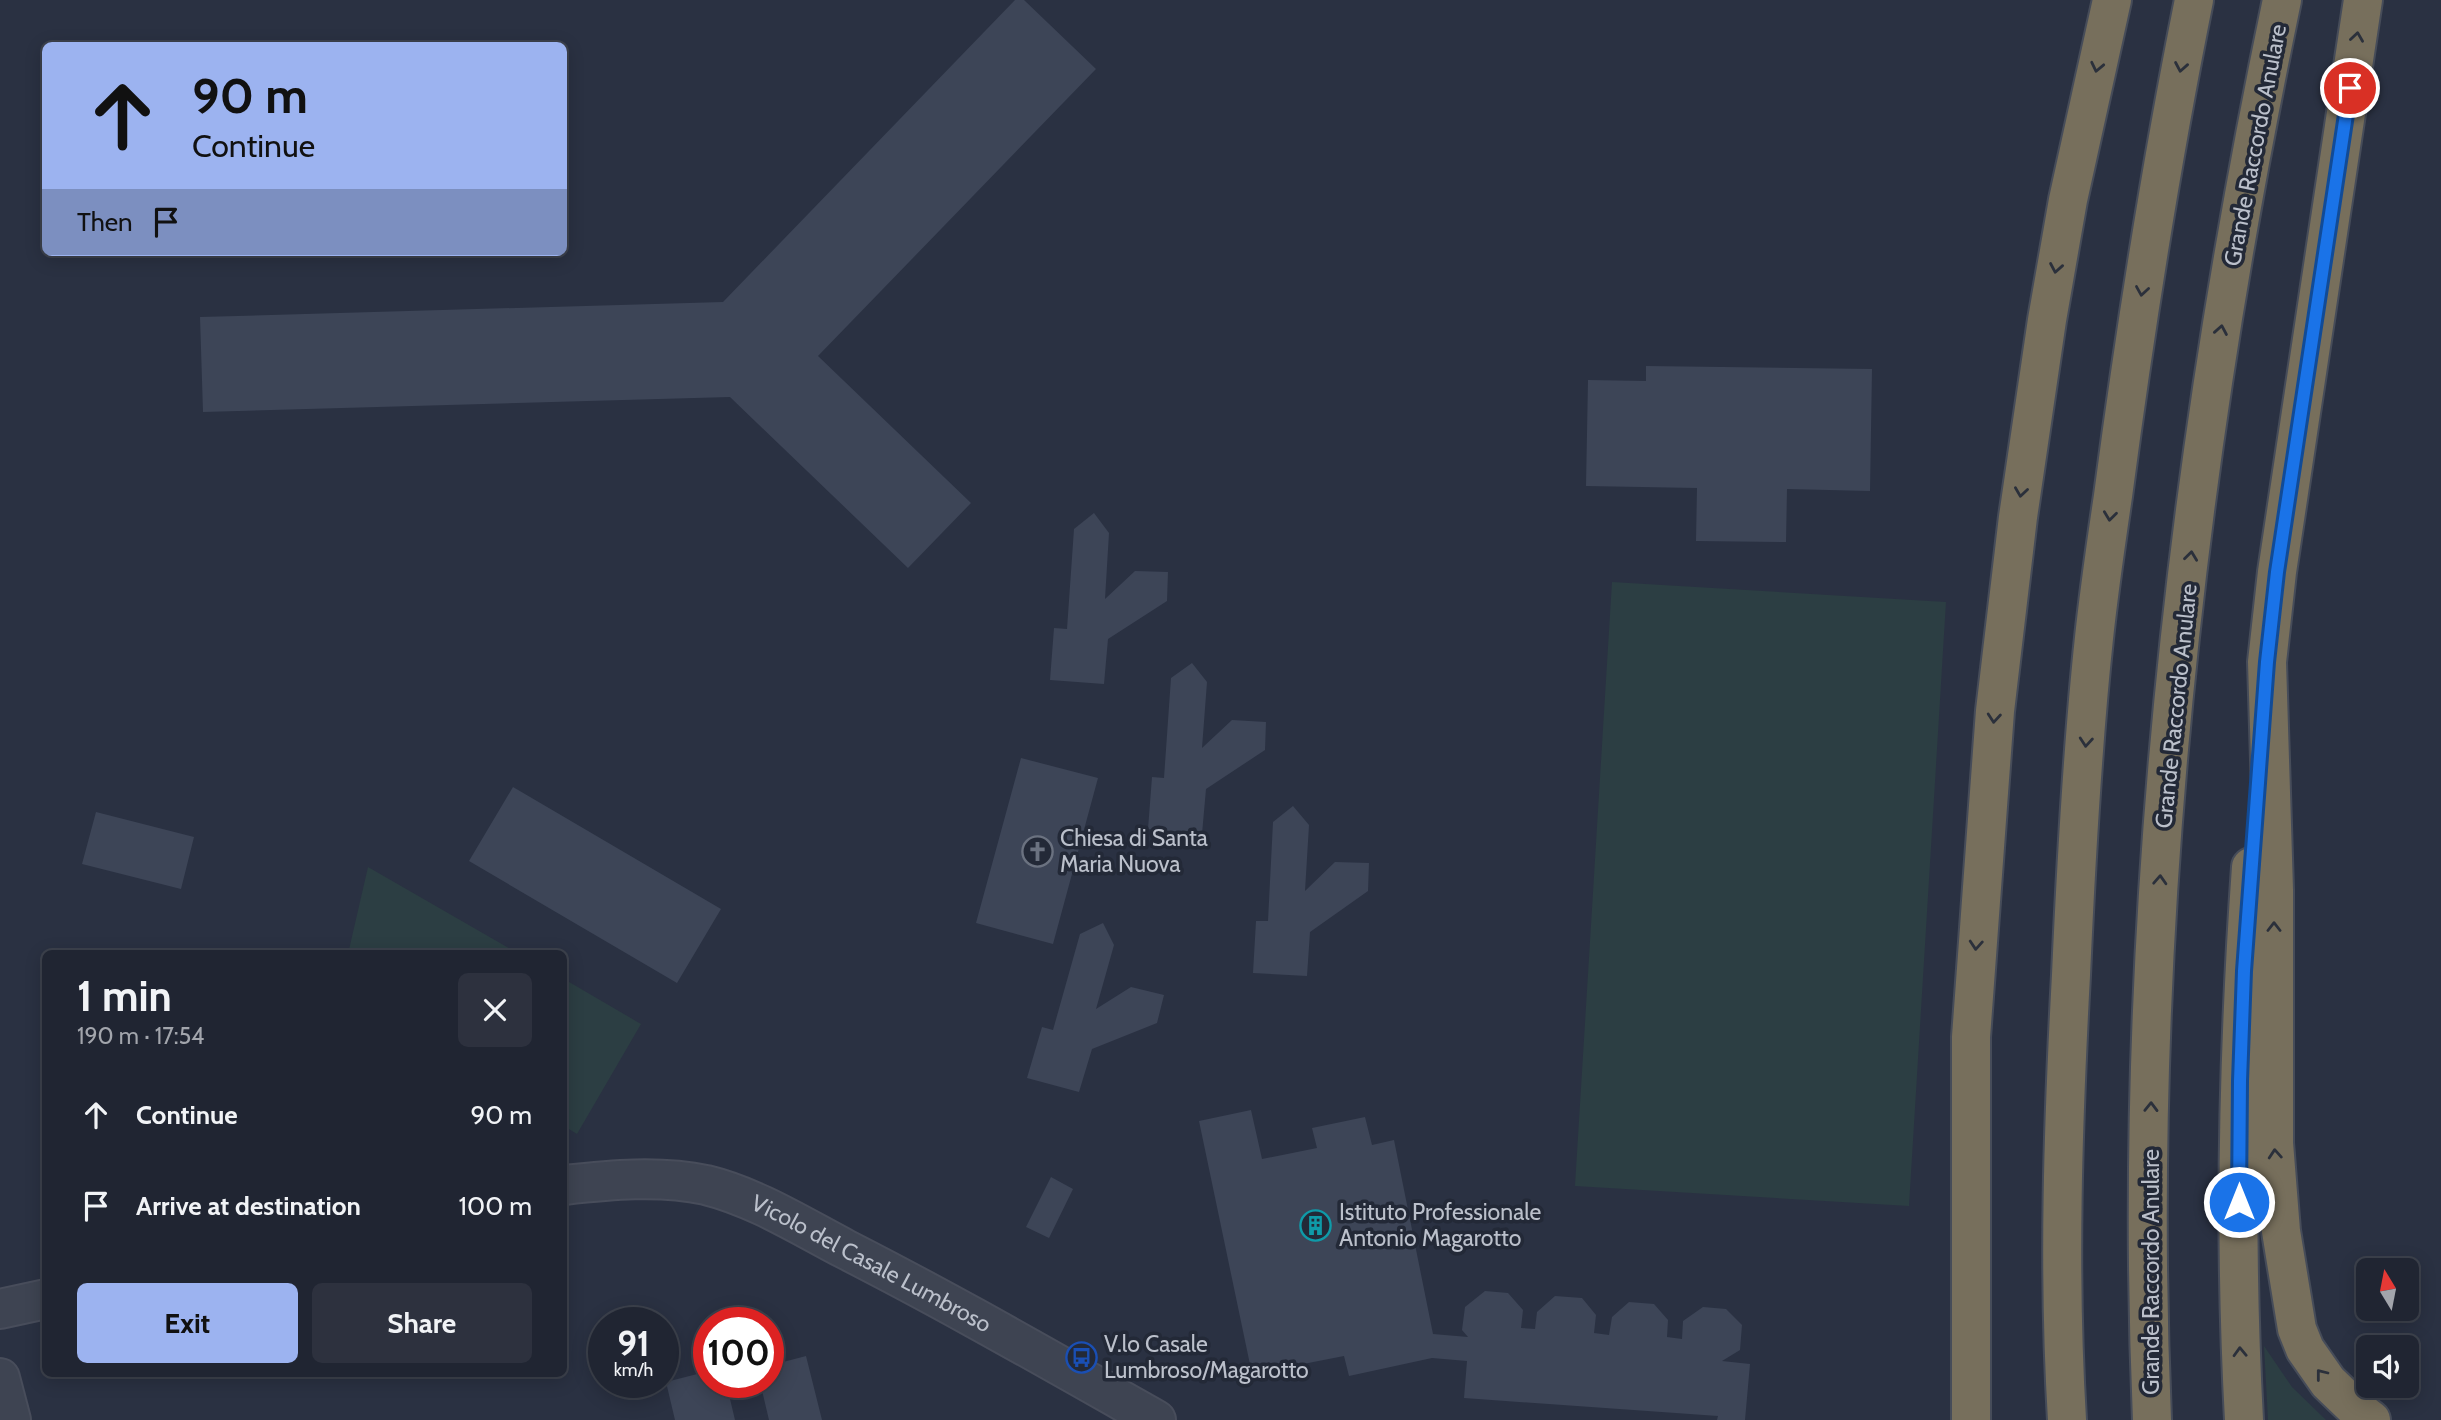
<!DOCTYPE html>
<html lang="en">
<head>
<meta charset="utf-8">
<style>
  :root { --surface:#202532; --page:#2d313e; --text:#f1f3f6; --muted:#a2a5ac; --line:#3d424d; --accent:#9cb3f0 }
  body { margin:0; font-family:Cabin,sans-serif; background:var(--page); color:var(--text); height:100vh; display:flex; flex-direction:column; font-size:26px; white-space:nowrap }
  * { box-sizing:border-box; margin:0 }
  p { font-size:23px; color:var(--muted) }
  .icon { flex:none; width:38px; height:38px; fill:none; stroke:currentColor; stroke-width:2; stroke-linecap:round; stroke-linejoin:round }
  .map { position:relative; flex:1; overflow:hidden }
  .panel { position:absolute; left:42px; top:950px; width:525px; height:427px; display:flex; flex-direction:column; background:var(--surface); border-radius:10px; box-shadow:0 4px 18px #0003,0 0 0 2px var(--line) }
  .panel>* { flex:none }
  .hud { position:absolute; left:42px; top:42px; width:525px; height:214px; border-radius:10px; box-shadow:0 4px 18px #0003,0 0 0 2px var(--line); background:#9cb3f0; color:#111; overflow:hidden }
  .needle { width:46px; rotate:350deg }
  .buttons { position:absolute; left:2356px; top:1258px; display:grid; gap:14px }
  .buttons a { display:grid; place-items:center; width:63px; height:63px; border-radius:10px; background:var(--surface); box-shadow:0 4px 18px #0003,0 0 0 2px var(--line); font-size:35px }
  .speed { position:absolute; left:588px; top:1307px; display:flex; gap:14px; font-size:35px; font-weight:700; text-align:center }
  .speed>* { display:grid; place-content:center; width:91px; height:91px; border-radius:50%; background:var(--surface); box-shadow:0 4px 18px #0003,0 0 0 2px var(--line); line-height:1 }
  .speed small { font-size:18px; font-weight:400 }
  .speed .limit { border:10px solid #d22; background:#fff; color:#111 }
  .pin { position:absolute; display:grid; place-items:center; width:60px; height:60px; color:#fff; margin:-30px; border:4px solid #fff; border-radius:50%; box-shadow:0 2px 7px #0007 }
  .me { position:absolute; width:77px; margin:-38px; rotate:0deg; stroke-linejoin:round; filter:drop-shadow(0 0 5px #0008) }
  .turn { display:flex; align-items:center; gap:24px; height:147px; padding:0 35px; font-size:32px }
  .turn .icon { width:91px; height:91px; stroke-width:2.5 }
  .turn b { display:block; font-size:49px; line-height:60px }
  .then { display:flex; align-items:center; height:66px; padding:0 35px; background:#0003; gap:14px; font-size:26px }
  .round { display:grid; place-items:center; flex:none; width:74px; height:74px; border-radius:10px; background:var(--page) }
  .head { display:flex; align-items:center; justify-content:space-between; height:119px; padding:0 35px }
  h1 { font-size:42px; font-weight:700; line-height:52px }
  .cta { display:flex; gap:14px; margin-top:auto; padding:14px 35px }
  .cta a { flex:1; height:80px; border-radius:10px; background:var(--accent); color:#111; font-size:28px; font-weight:700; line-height:80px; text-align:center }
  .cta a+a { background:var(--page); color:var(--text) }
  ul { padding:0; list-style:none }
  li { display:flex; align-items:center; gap:21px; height:91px; padding:0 35px }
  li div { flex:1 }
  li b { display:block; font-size:26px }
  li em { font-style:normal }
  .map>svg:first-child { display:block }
  .green { fill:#2c3e43 }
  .building { fill:#3d4557 }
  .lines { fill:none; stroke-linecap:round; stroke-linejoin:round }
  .minor-casing { stroke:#484d5b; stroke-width:42 }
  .highway-casing { stroke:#464c59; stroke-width:42 }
  .minor { stroke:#3e4452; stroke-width:38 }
  .highway { stroke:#776f5c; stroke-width:38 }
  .oneway { stroke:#2b303b }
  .route-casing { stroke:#114b97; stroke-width:18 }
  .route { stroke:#1a73e8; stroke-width:12 }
  .labels { text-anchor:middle; stroke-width:7; stroke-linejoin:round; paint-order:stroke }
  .street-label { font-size:23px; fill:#bbc0cb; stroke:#232937 }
  .poi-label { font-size:23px; fill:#bbc0cb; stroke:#232937; text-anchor:start }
</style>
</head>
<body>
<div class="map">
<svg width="2441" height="1420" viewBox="0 0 2441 1420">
  <rect width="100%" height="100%" fill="#2a3142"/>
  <path class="green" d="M1612,582L1946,602L1909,1206L1575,1186Z
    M368,867L519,954H348Z
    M564,979L641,1024L577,1134L564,1126Z
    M2264,1346L2292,1387L2326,1420H2268Z"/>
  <path class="building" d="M1015,0H1024L1096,69L818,356L971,503L908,568L730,397L203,412L200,317L723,302Z
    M1646,366L1872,369L1870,491L1787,489L1786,542L1696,541L1697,488L1586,486L1588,380L1646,381Z
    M1094,513L1109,533L1105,599L1135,571L1168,572L1167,601L1108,639L1104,684L1050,680L1054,628L1067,629L1074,529Z
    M1192,663L1207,682L1202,748L1232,720L1266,722L1265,750L1206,789L1202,834L1148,829L1152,777L1164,778L1171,678Z
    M1021,758L1098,778L1053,944L976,923Z
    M513,787L721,909L677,983L469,861Z
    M1293,806L1309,825L1305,891L1335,862L1369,863L1368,891L1310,932L1307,976L1253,973L1256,921H1268L1273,822Z
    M96,812L194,837L181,889L82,864Z
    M1103,923L1114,945L1096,1009L1131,987L1164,995L1157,1023L1092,1049L1079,1092L1027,1078L1042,1027L1053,1030L1080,934Z
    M1251,1110L1262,1159L1317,1148L1312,1128L1365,1117L1372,1145L1394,1140L1433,1334L1468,1337L1462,1330L1465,1307L1485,1291L1508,1293L1523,1310L1521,1328L1535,1329L1537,1312L1555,1296L1582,1298L1596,1315L1594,1333L1609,1335L1612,1317L1629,1302L1654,1304L1668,1320L1667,1337L1682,1339L1683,1321L1703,1307L1726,1309L1742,1325L1740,1350L1722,1361L1750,1364L1745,1420H1717L1718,1416L1464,1398L1467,1361L1432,1358L1349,1376L1344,1356L1252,1374L1199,1121Z
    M1051,1177L1073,1189L1049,1238L1026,1227Z
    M806,1356L822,1420H769L760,1382H768V1366Z
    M709,1371V1382H726L735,1420H675L666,1382Z"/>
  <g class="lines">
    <defs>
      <g id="minor">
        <path id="s1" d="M564,1185C610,1180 659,1175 706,1185C755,1197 801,1226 845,1249C951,1303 1053,1362 1156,1420"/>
        <path d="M0,1309L46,1299"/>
        <path d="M0,1378L11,1420"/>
      </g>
      <path id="highway" d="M2363,0L2277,572L2267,662L2274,890V1143L2281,1231L2297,1329L2305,1349L2328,1382L2354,1407L2371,1420
        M1971,1420V1037L1995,711L2018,517L2047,320L2068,200L2112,0
        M2067,1420C2058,1271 2063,1124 2071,975C2076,863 2082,750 2094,638C2099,591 2106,543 2113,496C2135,330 2161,164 2194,0
        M2152,1420C2132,947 2185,463 2282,0
        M2244,1420C2234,1236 2238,1051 2251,867"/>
    </defs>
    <use href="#minor" class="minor-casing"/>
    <use href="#highway" class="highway-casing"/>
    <use href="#minor" class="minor"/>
    <use href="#highway" class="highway"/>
  </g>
  <defs><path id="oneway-chevron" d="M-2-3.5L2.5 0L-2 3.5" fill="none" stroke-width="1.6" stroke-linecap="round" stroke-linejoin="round" transform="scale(1.75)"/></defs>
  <g class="oneway">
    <use href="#oneway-chevron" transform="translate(2357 37) rotate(-82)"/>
    <use href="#oneway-chevron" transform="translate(2097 67) rotate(102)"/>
    <use href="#oneway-chevron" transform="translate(2181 67) rotate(100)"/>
    <use href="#oneway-chevron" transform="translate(2056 268) rotate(100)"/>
    <use href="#oneway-chevron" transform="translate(2142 291) rotate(99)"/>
    <use href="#oneway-chevron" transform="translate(2221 330) rotate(-80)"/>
    <use href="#oneway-chevron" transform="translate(2021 492) rotate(98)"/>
    <use href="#oneway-chevron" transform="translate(2110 516) rotate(97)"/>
    <use href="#oneway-chevron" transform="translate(2191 556) rotate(-83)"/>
    <use href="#oneway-chevron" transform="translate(1994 718) rotate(95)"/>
    <use href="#oneway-chevron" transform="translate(2086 742) rotate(95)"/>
    <use href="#oneway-chevron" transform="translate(2160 880) rotate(-87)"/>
    <use href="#oneway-chevron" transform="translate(2274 927) rotate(-90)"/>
    <use href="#oneway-chevron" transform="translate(1976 945) rotate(94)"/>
    <use href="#oneway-chevron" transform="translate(2151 1107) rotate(-89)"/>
    <use href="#oneway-chevron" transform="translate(2275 1154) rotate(-94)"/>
    <use href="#oneway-chevron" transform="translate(2240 1352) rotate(-92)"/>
    <use href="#oneway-chevron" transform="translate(2321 1374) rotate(-128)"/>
  </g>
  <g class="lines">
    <defs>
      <path id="route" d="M2239,1202L2240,1081L2244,971L2267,662L2277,572L2350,88"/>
    </defs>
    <use href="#route" class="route-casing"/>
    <use href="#route" class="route"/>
  </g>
  <defs>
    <symbol id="church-ring" viewBox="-11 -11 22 22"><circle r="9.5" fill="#232937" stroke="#6b7280" stroke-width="1.5"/><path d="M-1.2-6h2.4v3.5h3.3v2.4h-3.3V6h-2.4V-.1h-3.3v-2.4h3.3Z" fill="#6b7280"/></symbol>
    <symbol id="building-ring" viewBox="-11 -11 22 22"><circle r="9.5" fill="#232937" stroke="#0f9aa8" stroke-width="1.5"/><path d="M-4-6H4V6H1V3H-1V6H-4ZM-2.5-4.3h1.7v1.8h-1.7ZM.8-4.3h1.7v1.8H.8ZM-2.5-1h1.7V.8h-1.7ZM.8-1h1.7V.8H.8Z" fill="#0f9aa8"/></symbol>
    <symbol id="bus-ring" viewBox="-11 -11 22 22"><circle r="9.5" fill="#232937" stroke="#1a4fb4" stroke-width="1.5"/><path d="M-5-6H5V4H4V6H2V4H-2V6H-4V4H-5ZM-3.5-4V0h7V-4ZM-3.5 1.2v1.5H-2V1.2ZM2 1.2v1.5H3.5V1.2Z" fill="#1a4fb4"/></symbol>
  </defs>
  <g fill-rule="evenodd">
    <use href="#church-ring" x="1020" y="834" width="35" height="35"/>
    <use href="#building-ring" x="1298" y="1208" width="35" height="35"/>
    <use href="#bus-ring" x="1064" y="1340" width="35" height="35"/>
  </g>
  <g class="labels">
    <g class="street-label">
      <text transform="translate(2255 145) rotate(-79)" y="8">Grande Raccordo Anulare</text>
      <text transform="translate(2176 706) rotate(-84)" y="8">Grande Raccordo Anulare</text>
      <text dy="8" stroke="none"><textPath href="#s1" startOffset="326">Vicolo del Casale Lumbroso</textPath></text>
      <text transform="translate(2151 1272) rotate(-90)" y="8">Grande Raccordo Anulare</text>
    </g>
    <g class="poi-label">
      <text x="1060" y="846">Chiesa di Santa<tspan x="1060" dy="26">Maria Nuova</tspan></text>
      <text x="1339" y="1220">Istituto Professionale<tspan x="1339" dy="26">Antonio Magarotto</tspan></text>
      <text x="1104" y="1352">V.lo Casale<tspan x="1104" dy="26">Lumbroso/Magarotto</tspan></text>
    </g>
  </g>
</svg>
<div class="buttons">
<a><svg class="needle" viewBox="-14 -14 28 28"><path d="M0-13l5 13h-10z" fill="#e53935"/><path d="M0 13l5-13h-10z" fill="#a2a5ac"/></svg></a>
<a><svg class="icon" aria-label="sound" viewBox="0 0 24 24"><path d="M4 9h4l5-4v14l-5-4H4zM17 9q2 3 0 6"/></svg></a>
</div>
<div class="speed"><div>91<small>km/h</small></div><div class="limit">100</div></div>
<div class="pin" style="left:2350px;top:88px;background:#d93025"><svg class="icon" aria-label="arrive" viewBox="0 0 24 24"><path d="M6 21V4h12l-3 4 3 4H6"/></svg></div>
<svg class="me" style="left:2239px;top:1202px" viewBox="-20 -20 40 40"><circle r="17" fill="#1a73e8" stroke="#fff" stroke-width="3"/><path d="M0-11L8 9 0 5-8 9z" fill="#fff"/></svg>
<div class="hud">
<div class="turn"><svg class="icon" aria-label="ahead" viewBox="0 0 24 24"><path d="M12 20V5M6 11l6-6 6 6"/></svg><div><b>90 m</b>Continue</div></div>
<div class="then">Then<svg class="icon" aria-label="arrive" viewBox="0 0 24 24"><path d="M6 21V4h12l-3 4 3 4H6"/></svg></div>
</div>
<section class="panel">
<div class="head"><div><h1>1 min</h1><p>190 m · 17:54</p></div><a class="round"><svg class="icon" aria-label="close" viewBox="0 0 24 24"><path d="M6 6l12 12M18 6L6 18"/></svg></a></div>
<ul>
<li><svg class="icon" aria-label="ahead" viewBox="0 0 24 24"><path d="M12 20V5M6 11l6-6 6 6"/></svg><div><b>Continue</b></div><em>90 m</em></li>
<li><svg class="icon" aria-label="arrive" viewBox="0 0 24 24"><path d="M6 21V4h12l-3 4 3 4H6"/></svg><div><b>Arrive at destination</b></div><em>100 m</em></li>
</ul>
<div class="cta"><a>Exit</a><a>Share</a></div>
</section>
</div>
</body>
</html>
